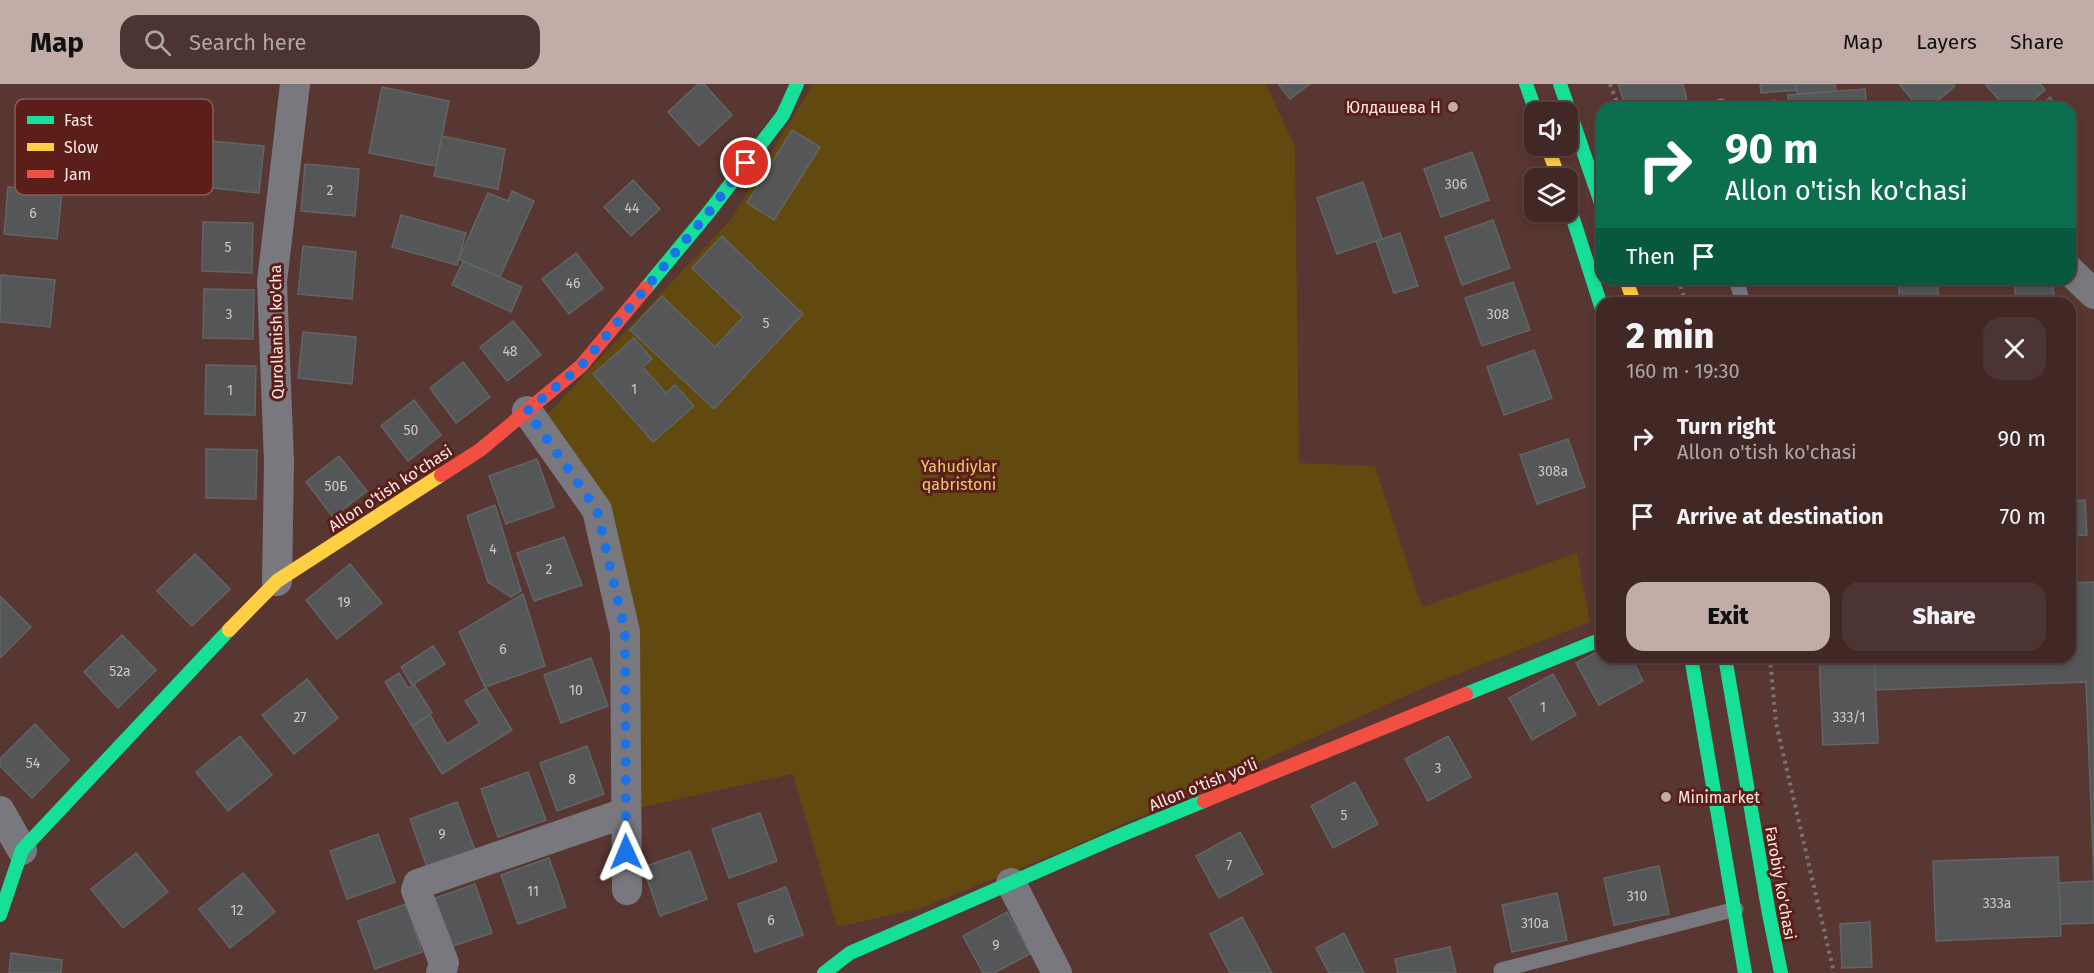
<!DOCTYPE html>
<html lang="en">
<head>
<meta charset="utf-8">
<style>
  :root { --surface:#422825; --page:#4c3432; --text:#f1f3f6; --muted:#aea6a7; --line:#5a4442; --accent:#c2aca8 }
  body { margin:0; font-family:"Fira Sans",sans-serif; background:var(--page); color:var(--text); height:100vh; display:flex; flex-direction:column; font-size:22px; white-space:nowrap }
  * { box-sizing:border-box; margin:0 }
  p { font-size:20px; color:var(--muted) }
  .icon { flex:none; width:33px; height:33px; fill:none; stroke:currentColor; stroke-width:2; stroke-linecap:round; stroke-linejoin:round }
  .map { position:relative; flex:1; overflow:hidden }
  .drawer { position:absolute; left:1596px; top:213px; width:480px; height:366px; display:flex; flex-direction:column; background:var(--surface); border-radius:18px; box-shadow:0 3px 9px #0003,0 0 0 2px var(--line) }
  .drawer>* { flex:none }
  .guide { position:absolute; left:1596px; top:18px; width:480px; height:183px; border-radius:18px; box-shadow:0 3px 9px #0003,0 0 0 2px var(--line); background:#0b6e4f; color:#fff; overflow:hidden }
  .controls { position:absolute; left:1524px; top:18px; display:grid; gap:12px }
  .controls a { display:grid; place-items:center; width:54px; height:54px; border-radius:12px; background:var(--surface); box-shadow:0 3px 9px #0003,0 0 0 2px var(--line); font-size:30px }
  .pin { position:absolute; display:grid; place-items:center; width:51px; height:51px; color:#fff; margin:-26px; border:3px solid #fff; border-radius:50%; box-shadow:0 2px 6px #0007 }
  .me { position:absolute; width:66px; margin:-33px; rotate:359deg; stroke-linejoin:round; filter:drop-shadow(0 0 4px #0008) }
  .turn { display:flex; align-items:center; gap:21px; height:126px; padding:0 30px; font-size:27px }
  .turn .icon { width:78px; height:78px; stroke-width:2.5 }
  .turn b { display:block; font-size:42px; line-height:51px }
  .then { display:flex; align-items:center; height:57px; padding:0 30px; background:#0003; gap:12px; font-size:22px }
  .round { display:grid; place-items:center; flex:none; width:63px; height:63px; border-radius:18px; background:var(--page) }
  .head { display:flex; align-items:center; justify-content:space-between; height:102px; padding:0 30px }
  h1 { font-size:36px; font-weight:800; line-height:45px }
  .button { display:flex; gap:12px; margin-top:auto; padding:12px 30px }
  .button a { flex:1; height:69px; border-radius:18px; background:var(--accent); color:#111; font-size:24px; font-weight:800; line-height:69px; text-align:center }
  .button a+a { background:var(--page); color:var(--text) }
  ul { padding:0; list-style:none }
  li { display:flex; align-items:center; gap:18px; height:78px; padding:0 30px }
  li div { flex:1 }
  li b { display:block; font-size:22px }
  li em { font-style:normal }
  header { display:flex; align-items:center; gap:36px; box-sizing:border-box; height:84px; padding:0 30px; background:var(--accent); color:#111 }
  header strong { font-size:28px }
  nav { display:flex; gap:33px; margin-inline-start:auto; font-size:21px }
  .search { width:420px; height:54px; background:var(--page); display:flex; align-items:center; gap:15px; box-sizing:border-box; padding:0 21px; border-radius:18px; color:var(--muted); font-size:22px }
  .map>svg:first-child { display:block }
  .green { fill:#614910 }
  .building { fill:#545657; stroke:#616565; stroke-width:1.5 }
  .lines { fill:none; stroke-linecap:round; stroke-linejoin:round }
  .path { stroke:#7b7275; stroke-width:4; stroke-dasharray:3 4.5; stroke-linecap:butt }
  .lane { stroke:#7a787f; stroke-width:15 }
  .street { stroke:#7a787f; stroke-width:30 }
  .fast { stroke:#16e098; stroke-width:14 }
  .slow { stroke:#ffcf43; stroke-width:14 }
  .jam { stroke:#f24e42; stroke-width:14 }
  .route { stroke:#1a73e8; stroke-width:10; stroke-dasharray:0 18 }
  .poi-dot { fill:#c2aca8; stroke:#5b1e18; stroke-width:2 }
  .labels { text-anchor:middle; stroke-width:6; stroke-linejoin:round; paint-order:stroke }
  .number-label { font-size:14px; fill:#d1c6c4 }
  .poi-label { font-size:16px; fill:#fbebe8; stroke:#5b1e18; text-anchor:end }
  .street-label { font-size:16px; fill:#fbebe8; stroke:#5b1e18 }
  .park-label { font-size:16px; fill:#eecb72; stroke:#5b1e18 }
  .key { fill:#5b1e18; stroke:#8b5c56; stroke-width:1.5 }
  .key-label { font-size:16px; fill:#fbebe8 }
</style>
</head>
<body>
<header>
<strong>Map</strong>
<div class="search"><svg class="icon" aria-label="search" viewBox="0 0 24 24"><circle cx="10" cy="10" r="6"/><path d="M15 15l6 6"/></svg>Search here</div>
<nav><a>Map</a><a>Layers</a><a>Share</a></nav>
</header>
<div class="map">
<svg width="2094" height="889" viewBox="0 0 2094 889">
  <rect width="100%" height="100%" fill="#583631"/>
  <path class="green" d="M813,0H1266L1295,63L1299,379L1375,382L1422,523L1577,469L1590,538L1428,602L1068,765L919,825L837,843L793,690L638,724L633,534L544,334L732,134Z"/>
  <path class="building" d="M698,0H704L732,31L699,62L668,28Z
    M1278,0H1310L1290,15Z
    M1618,0H1683L1689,24H1626Z
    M1760,0H1796L1797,6L1761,9Z
    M1796,0H1835L1836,7L1797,10Z
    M1899,0H1953L1955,2L1929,24H1919Z
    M1985,0H2040L2045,6L2024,24H2006Z
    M382,3L449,17L436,82L369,69Z
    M1865,5L1867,24H1789L1788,11Z
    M2050,13L2059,24H2038Z
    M792,46L820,63L774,136L747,119Z
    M442,52L505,65L498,105L434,92Z
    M210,57L264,62L259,109L205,103Z
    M1472,68L1489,116L1441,133L1424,85Z
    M305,80L359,85L355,132L301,127Z
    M633,96L660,125L631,152L604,123Z
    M1363,98L1382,155L1337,170L1317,114Z
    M8,103L62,109L57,155L4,150Z
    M512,107L534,117L500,193L459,175L488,109L508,117Z
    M401,131L466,149L457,181L392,163Z
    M1493,136L1510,184L1462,201L1445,153Z
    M203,138L253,139L252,189L202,187Z
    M1400,149L1418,202L1394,209L1376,157Z
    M722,152L803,230L714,325L630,246L662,212L715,263L743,233L692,184Z
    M303,162L356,168L352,215L298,210Z
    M576,169L603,204L569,230L542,195Z
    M463,177L522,203L511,228L452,201Z
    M1,191L55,196L50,243L0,238Z
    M1898,195H1937L1939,219H1900Z
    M2014,195H2053L2054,219H2016Z
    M1513,198L1530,246L1482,262L1465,214Z
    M204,205L254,206L253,255L203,254Z
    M1850,212L1851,219H1812V214Z
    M513,237L541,271L507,297L480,263Z
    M303,248L356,253L352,300L298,294Z
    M634,254L652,275L643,283L666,309L675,301L694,322L653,358L593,290Z
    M1534,266L1552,314L1504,331L1487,283Z
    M463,278L490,313L456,339L430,304Z
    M206,281L256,282L255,331L205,330Z
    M414,316L441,351L408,377L381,342Z
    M1568,355L1585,403L1537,420L1520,371Z
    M206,365L257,366L256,415L206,414Z
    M339,372L367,407L333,433L306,398Z
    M537,375L554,423L506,440L489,392Z
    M2085,416L2087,451L2070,452V417Z
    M495,421L521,507L511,513L488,498L467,432Z
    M564,453L582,501L534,517L517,469Z
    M195,470L230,505L192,542L157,507Z
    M350,480L382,519L337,555L306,516Z
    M2094,498V839L2061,840L2059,799L2094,797L2086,598L1876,606L1874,573H2070V499Z
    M523,510L545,582L485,603L459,548Z
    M0,512L31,543L0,574Z
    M122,551L156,586L118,624L84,588Z
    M433,562L445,580L412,601L401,583Z
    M1602,565V573H1631L1643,597L1599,621L1576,579Z
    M1819,573H1874L1878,659L1823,661Z
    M591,574L608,622L561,639L544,591Z
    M399,589L408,604L414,600L432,629L412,642L385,598Z
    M1553,590L1576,631L1532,656L1509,614Z
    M307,595L338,634L294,670L262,631Z
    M486,604L512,646L442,690L412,642L430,631L447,660L480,639L465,617Z
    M35,640L69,676L32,714L0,682V675Z
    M240,652L272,691L228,727L196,688Z
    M1448,652L1471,693L1428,717L1405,675Z
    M587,662L604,710L557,727L540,679Z
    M528,688L546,736L498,753L481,705Z
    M1355,698L1378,740L1333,764L1311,722Z
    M457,718L475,766L427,783L410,735Z
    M760,729L777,777L729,794L712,745Z
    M1240,748L1263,790L1219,814L1196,772Z
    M378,750L395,798L347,815L330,767Z
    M690,767L707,815L660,832L643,783Z
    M136,769L168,808L123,844L91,805Z
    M2058,773L2061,852L1936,857L1933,777Z
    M549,774L566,823L518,840L501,791Z
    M1659,782L1669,830L1614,841L1604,794Z
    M243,789L275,828L230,864L199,825Z
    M475,800L492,849L444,865L427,817Z
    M786,803L803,851L755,868L738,820Z
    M1557,809L1567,856L1512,868L1502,821Z
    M406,820L422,868L375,885L358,837Z
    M1007,828L1030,870L994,889H983L963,852Z
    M1242,833L1272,889H1230L1210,850Z
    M1870,838L1872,883L1842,884L1840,840Z
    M1344,849L1364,889H1329L1316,864Z
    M1450,863L1456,889H1398L1395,875Z
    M11,869L62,876L61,889H9Z"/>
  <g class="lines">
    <path class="path" d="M1610,0L1619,24
      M1678,195L1686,219
      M1770,573L1776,639L1834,889"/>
    <path class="lane" d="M1774,23V24
      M1721,24V22
      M1736,195L1743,219
      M1501,886L1736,825"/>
    <path class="street" d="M2070,187L2094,210
      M527,327L597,426L625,548L627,806
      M277,497L279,378L272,198L295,0
      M0,727L22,766
      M1011,799L1057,889
      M441,889L444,879L416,806L418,800L625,729"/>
    <path class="fast" d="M1526,0L1536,28
      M1560,0L1602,122
      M1568,119L1602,225
      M646,204L709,128L783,31L797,0
      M1691,573L1745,889
      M1725,573L1769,830L1781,889
      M1466,610L1602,555
      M0,831L22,766L229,546
      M824,889L850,869L1121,751L1204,717"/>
    <path class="slow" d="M1547,62L1559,94
      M1626,195L1634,219
      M229,546L277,497L441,391"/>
    <path class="jam" d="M441,391L480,366L581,282L646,204
      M1204,717L1466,610"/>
  </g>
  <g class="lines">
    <path class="route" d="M626,768L625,548L597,426L527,327L581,282L709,128L746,79"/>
  </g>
  <g class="poi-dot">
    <circle cx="1453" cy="23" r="6"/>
    <circle cx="1666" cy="713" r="6"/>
  </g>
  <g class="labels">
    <g class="number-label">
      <text x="1456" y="105">306</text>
      <text x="330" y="111">2</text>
      <text x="632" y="129">44</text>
      <text x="33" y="134">6</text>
      <text x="228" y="168">5</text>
      <text x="573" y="204">46</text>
      <text x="229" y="235">3</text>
      <text x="1498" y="235">308</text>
      <text x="766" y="244">5</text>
      <text x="510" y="272">48</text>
      <text x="634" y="310">1</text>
      <text x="230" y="311">1</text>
      <text x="411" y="351">50</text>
      <text x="1553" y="392">308a</text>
      <text x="336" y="407">50Б</text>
      <text x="493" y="470">4</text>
      <text x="549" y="490">2</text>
      <text x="344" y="523">19</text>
      <text x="503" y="570">6</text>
      <text x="120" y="592">52a</text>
      <text x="576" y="611">10</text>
      <text x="1543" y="628">1</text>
      <text x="300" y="638">27</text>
      <text x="1849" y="638">333/1</text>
      <text x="33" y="684">54</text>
      <text x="1438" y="689">3</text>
      <text x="572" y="700">8</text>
      <text x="1344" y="736">5</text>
      <text x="442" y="755">9</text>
      <text x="1229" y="786">7</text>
      <text x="533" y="812">11</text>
      <text x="1637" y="817">310</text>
      <text x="1997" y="824">333a</text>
      <text x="237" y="831">12</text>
      <text x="771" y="841">6</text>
      <text x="1535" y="844">310a</text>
      <text x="996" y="866">9</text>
    </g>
    <g class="poi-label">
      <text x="1441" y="29">Юлдашева Н</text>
      <text x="1678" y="719" text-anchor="start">Minimarket</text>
    </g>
    <g class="street-label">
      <text transform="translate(276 248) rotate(-91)" y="6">Qurollanish ko'cha</text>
      <text transform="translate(390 404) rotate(-33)" y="6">Allon o'tish ko'chasi</text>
      <text transform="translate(1203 700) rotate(-22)" y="6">Allon o'tish yo'li</text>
      <text transform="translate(1781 799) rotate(80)" y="6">Farobiy ko'chasi</text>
    </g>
    <g class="park-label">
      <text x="959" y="388">Yahudiylar<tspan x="959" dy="18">qabristoni</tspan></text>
    </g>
  </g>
  <rect x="15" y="15" width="198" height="96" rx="9" class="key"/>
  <rect x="27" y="32" width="27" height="8" fill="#16e098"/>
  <rect x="27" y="59" width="27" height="8" fill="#ffcf43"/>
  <rect x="27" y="86" width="27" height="8" fill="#f24e42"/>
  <g class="key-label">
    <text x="64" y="42">Fast</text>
    <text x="64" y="69">Slow</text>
    <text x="64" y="96">Jam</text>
  </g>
</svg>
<div class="controls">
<a><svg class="icon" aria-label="sound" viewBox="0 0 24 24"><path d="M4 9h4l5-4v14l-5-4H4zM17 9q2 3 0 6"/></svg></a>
<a><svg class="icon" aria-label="layers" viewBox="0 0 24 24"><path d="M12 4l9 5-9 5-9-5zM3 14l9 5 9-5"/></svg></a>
</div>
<div class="pin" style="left:746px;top:79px;background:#d93025"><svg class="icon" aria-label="arrive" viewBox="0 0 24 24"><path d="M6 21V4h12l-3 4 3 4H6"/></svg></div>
<svg class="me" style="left:626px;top:768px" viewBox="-20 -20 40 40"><path d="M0-17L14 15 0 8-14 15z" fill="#1a73e8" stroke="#fff" stroke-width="4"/></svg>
<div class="guide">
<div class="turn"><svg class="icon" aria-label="right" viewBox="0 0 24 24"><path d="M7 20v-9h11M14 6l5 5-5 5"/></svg><div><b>90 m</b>Allon o'tish ko'chasi</div></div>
<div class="then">Then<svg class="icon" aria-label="arrive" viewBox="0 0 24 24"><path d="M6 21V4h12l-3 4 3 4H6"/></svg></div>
</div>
<section class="drawer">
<div class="head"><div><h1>2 min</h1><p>160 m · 19:30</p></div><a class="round"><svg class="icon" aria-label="close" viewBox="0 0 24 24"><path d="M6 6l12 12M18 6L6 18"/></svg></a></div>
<ul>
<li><svg class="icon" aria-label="right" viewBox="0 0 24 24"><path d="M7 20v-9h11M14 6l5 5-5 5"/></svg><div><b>Turn right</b><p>Allon o'tish ko'chasi</p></div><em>90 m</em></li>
<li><svg class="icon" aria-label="arrive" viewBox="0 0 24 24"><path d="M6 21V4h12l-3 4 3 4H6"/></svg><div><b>Arrive at destination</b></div><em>70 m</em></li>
</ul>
<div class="button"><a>Exit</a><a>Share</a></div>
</section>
</div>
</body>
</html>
